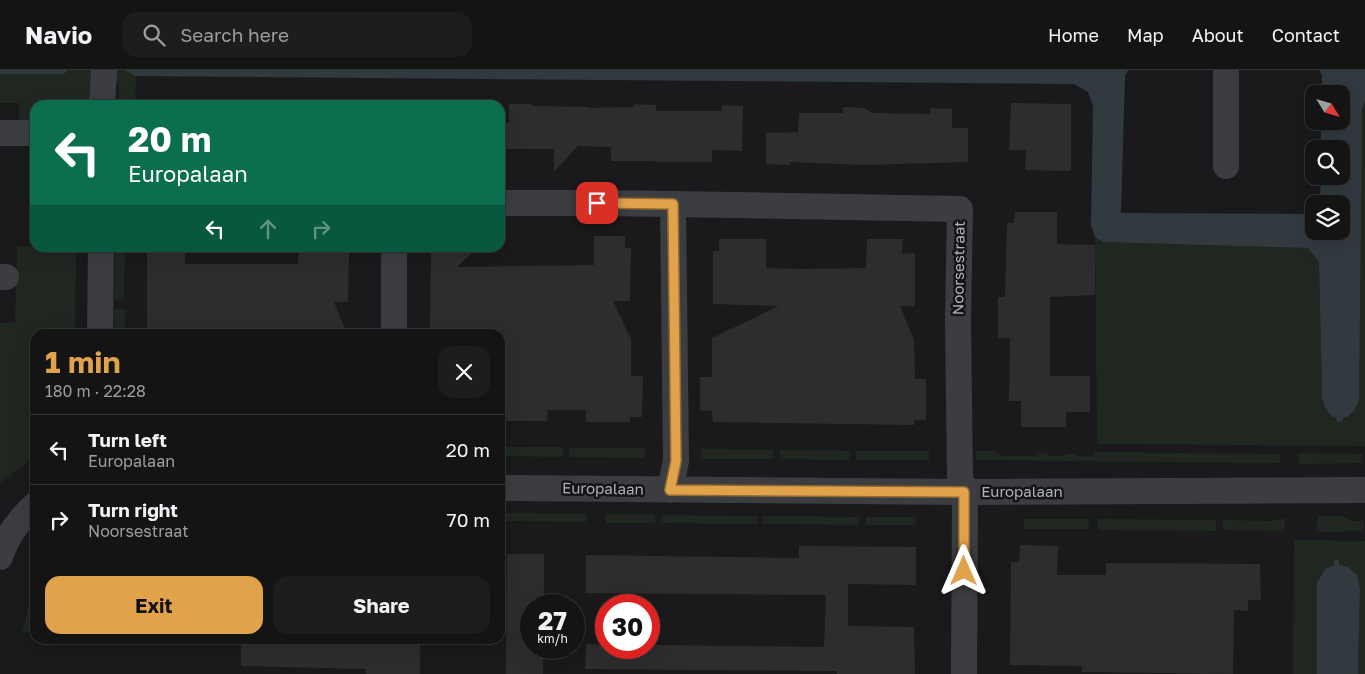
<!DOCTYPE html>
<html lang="en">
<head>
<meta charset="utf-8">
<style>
  :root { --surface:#141415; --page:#1d1d1e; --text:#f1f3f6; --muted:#9d9ea0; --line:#333334; --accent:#e1a24c }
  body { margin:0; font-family:"Golos Text",sans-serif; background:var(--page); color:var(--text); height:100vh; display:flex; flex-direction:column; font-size:19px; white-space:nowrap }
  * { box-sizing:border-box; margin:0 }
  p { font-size:16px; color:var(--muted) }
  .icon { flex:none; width:28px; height:28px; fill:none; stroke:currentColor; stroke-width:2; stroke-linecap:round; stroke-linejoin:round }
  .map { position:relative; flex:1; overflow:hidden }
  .details { position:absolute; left:30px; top:259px; width:475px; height:315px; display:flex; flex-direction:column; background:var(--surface); border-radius:15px; box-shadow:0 5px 20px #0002,0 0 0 1px var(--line) }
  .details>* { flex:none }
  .guide { position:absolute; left:30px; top:30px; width:475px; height:152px; border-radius:15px; box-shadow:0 5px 20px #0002,0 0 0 1px var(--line); background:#0b6e4f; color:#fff; overflow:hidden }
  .needle { width:32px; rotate:127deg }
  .fabs { position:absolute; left:1305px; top:15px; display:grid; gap:10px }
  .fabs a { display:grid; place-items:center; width:45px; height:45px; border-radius:10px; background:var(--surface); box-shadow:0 5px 20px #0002,0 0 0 1px var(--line); font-size:25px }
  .speed { position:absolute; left:520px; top:524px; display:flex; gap:10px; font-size:25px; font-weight:700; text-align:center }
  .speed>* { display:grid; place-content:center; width:65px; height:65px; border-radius:50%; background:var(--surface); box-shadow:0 5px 20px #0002,0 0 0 1px var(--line); line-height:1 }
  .speed small { font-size:12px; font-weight:400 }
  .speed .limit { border:8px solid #d22; background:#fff; color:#111 }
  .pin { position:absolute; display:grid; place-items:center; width:42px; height:42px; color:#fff; margin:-21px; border-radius:10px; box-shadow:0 2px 8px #0006 }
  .me { position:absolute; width:55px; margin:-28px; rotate:0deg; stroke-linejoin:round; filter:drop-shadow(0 0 4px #0008) }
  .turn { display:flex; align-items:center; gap:18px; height:105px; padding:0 15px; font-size:22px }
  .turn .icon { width:65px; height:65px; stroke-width:2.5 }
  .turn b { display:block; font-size:35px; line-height:42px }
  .lanes { display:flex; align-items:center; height:48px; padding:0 15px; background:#0003; justify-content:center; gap:25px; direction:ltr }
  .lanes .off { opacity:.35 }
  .round { display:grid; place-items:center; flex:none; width:52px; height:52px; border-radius:15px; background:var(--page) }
  .headline { display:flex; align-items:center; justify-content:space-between; height:85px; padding:0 15px }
  h1 { font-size:30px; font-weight:700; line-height:38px; color:var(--accent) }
  .button { display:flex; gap:10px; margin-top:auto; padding:10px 15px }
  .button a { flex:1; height:58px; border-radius:15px; background:var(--accent); color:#111; font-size:20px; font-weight:700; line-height:58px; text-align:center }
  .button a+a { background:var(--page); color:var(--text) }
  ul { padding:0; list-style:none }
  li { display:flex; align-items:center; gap:15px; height:70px; padding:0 15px; border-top:1px solid var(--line) }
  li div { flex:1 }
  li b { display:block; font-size:19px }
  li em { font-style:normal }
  header { display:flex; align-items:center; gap:30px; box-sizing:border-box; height:70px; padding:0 25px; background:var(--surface); border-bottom:1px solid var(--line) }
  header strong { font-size:24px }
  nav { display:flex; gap:28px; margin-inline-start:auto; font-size:18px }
  .search { width:350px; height:45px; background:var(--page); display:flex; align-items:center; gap:12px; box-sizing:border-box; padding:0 18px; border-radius:15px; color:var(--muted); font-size:19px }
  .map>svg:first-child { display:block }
  .green { fill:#202721 }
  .water { fill:#313a3f }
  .building { fill:#2d2d30 }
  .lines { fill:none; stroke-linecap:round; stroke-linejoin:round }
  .minor { stroke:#3b3d40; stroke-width:26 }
  .route-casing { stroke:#926931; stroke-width:12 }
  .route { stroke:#e1a24c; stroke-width:9 }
  .labels { text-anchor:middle; stroke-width:5; stroke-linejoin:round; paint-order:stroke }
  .street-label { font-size:15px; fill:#aeb3ba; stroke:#151517 }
</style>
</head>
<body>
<header>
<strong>Navio</strong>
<div class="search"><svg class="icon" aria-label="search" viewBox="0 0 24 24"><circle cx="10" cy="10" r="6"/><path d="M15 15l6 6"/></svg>Search here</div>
<nav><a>Home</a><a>Map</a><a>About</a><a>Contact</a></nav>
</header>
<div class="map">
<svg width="1365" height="604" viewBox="0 0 1365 604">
  <rect width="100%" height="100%" fill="#1a1a1c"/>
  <path class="green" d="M68,0H93L92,35H35V52H19V33H0V4H64Z
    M114,0H124L136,6L135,35H119V13H114Z
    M1365,31V376L1097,374L1095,167L1103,172L1308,178L1319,192L1322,329C1325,338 1328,346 1338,348L1362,40Z
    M33,87H35V166H31Z
    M17,176L76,178L75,264H35V386L0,413V240V253H15Z
    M115,178H125L124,229L114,230Z
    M114,239H125V264H114Z
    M500,377H563V387L500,386Z
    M569,378H645V388L569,387Z
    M701,379L773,380V389H701Z
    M780,380L850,381L849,390L780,389Z
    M856,381H929V390H856Z
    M976,381H995V383H999L1000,386H1037V383H1047L1048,386H1065L1066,384H1076V386L1093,387L1094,382L1280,384V393L976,390Z
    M1299,383L1363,384L1362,393L1299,394Z
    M500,443L586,444V452L500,451Z
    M606,444L655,445V453H606Z
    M662,445L757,446V454L661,453Z
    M763,446L859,447V455L763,454Z
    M1318,446H1341L1352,451H1364V461L1316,462Z
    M866,447H916V455H866Z
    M1285,448L1284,461L1223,460V450L1272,451Z
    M1024,449H1089L1088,459H1024Z
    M1098,449L1216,450V461L1098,460Z
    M1294,470L1365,471V604H1358L1360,519L1339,495V490H1335L1334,495L1317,513V604H1293Z
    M35,511V562H22Z"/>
  <path class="water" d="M0,0H68L64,4H0Z
    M124,0H1128L1125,6L1121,143L1314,144V161H1341V134H1320L1321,106H1341V79H1321V51H1341V24H1322V5L1319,0H1365V31L1362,40L1359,331C1355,339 1352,346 1343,348L1342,351L1337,352V348C1328,346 1325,338 1322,329L1319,192L1308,178L1103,172L1095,167L1091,155L1093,36L1088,22L1074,14L136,6Z
    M1334,490H1339V495L1348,497L1357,505L1360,519L1358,604H1317V513L1325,499L1334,495Z"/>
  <path class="building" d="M1011,33L1071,34V101L1025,100L1026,80H1009Z
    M509,34H532V36L588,37V38L634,37V34L656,35V41H722V35L743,36L742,81L712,80V92H655V91H611V77L578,76L554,102V79H500V53H509Z
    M843,37L864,38L872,43L930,44V38L952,39V58H968V92L864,95L790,92V95L766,94V63L798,62L799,43H843Z
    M1015,142H1057V174L1095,175V225L1050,227V306H1090V342H1066V357H1021V331H1009L1010,268H998V227H1005L1007,153H1014Z
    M594,166H625V178H631L630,231H613L631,269V306H643L642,347H630V352H586V340H548L547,351H502L503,347H500V314L504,264H430L431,180H440V178H477L457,197L594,195Z
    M719,169H766V198L802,199L866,198L867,169H903L902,184L915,183V236H900L914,270L915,309H926V350H914V355L713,352L712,341L700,340V307H712V268L779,236L713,234V181H719Z
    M147,178H185V194H298L299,178L349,179L348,232H334L347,264H147Z
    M1020,475L1058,476L1057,505H1106V493L1260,494L1261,530H1248V541L1234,540L1233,604L1082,602V596L1010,595L1011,492H1019Z
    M799,476L916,477V515L848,514V556L914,557L915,604H837L836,601L585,599L586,574L606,575V578H649V575L824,577L826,525L586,523V485L799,488Z
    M507,484H544V535H531V578H543V604H506Z
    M266,569H320V575L366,574V570L420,569V604H366V599L241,596V572L266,573Z"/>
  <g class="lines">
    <path class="minor" d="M1226,0V96
      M102,35L104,0
      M0,63H35
      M500,133H584
      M597,133L673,134
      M394,178V264
      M0,207H6
      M100,264L101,178
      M500,418L965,422L1365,420
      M670,420L676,391L673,134L960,139L958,251L960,407L965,422L964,604
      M0,487C7,466 18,450 35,435"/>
  </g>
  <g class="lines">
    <defs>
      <path id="route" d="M597,133L673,134L676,391L670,420L964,422V501"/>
    </defs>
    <use href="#route" class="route-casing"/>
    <use href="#route" class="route"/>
  </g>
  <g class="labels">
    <g class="street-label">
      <text transform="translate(959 198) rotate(-89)" y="5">Noorsestraat</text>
      <text transform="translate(603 419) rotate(1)" y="5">Europalaan</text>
      <text x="1022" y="427">Europalaan</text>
    </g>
  </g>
</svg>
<div class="fabs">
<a><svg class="needle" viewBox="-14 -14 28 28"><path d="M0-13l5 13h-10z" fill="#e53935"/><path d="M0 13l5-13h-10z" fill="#9d9ea0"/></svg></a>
<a><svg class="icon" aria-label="search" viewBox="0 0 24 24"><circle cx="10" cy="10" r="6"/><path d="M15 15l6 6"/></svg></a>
<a><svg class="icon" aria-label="layers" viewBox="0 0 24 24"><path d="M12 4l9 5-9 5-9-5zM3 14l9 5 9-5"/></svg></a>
</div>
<div class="speed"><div>27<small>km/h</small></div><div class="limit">30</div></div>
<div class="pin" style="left:597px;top:133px;background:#d93025"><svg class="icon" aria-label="arrive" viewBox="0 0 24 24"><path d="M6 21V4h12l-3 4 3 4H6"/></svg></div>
<svg class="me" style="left:964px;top:501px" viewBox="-20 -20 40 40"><path d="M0-17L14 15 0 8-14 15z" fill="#e1a24c" stroke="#fff" stroke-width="4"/></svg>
<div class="guide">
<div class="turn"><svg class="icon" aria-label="left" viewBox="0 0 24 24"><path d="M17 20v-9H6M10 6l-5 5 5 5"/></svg><div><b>20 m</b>Europalaan</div></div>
<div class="lanes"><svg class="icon" aria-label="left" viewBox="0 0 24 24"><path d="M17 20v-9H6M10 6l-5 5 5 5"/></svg><svg class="icon off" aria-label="ahead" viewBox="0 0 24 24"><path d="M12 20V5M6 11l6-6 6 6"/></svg><svg class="icon off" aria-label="right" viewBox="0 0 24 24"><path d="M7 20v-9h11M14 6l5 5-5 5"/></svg></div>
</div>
<section class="details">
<div class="headline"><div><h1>1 min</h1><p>180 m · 22:28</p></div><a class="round"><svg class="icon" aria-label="close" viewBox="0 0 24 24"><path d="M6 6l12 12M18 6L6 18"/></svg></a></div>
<ul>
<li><svg class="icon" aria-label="left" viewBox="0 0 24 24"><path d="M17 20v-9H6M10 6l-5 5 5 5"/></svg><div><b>Turn left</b><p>Europalaan</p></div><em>20 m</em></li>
<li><svg class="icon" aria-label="right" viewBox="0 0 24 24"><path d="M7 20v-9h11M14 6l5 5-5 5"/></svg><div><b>Turn right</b><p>Noorsestraat</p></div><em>70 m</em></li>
</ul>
<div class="button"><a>Exit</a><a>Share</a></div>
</section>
</div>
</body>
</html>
